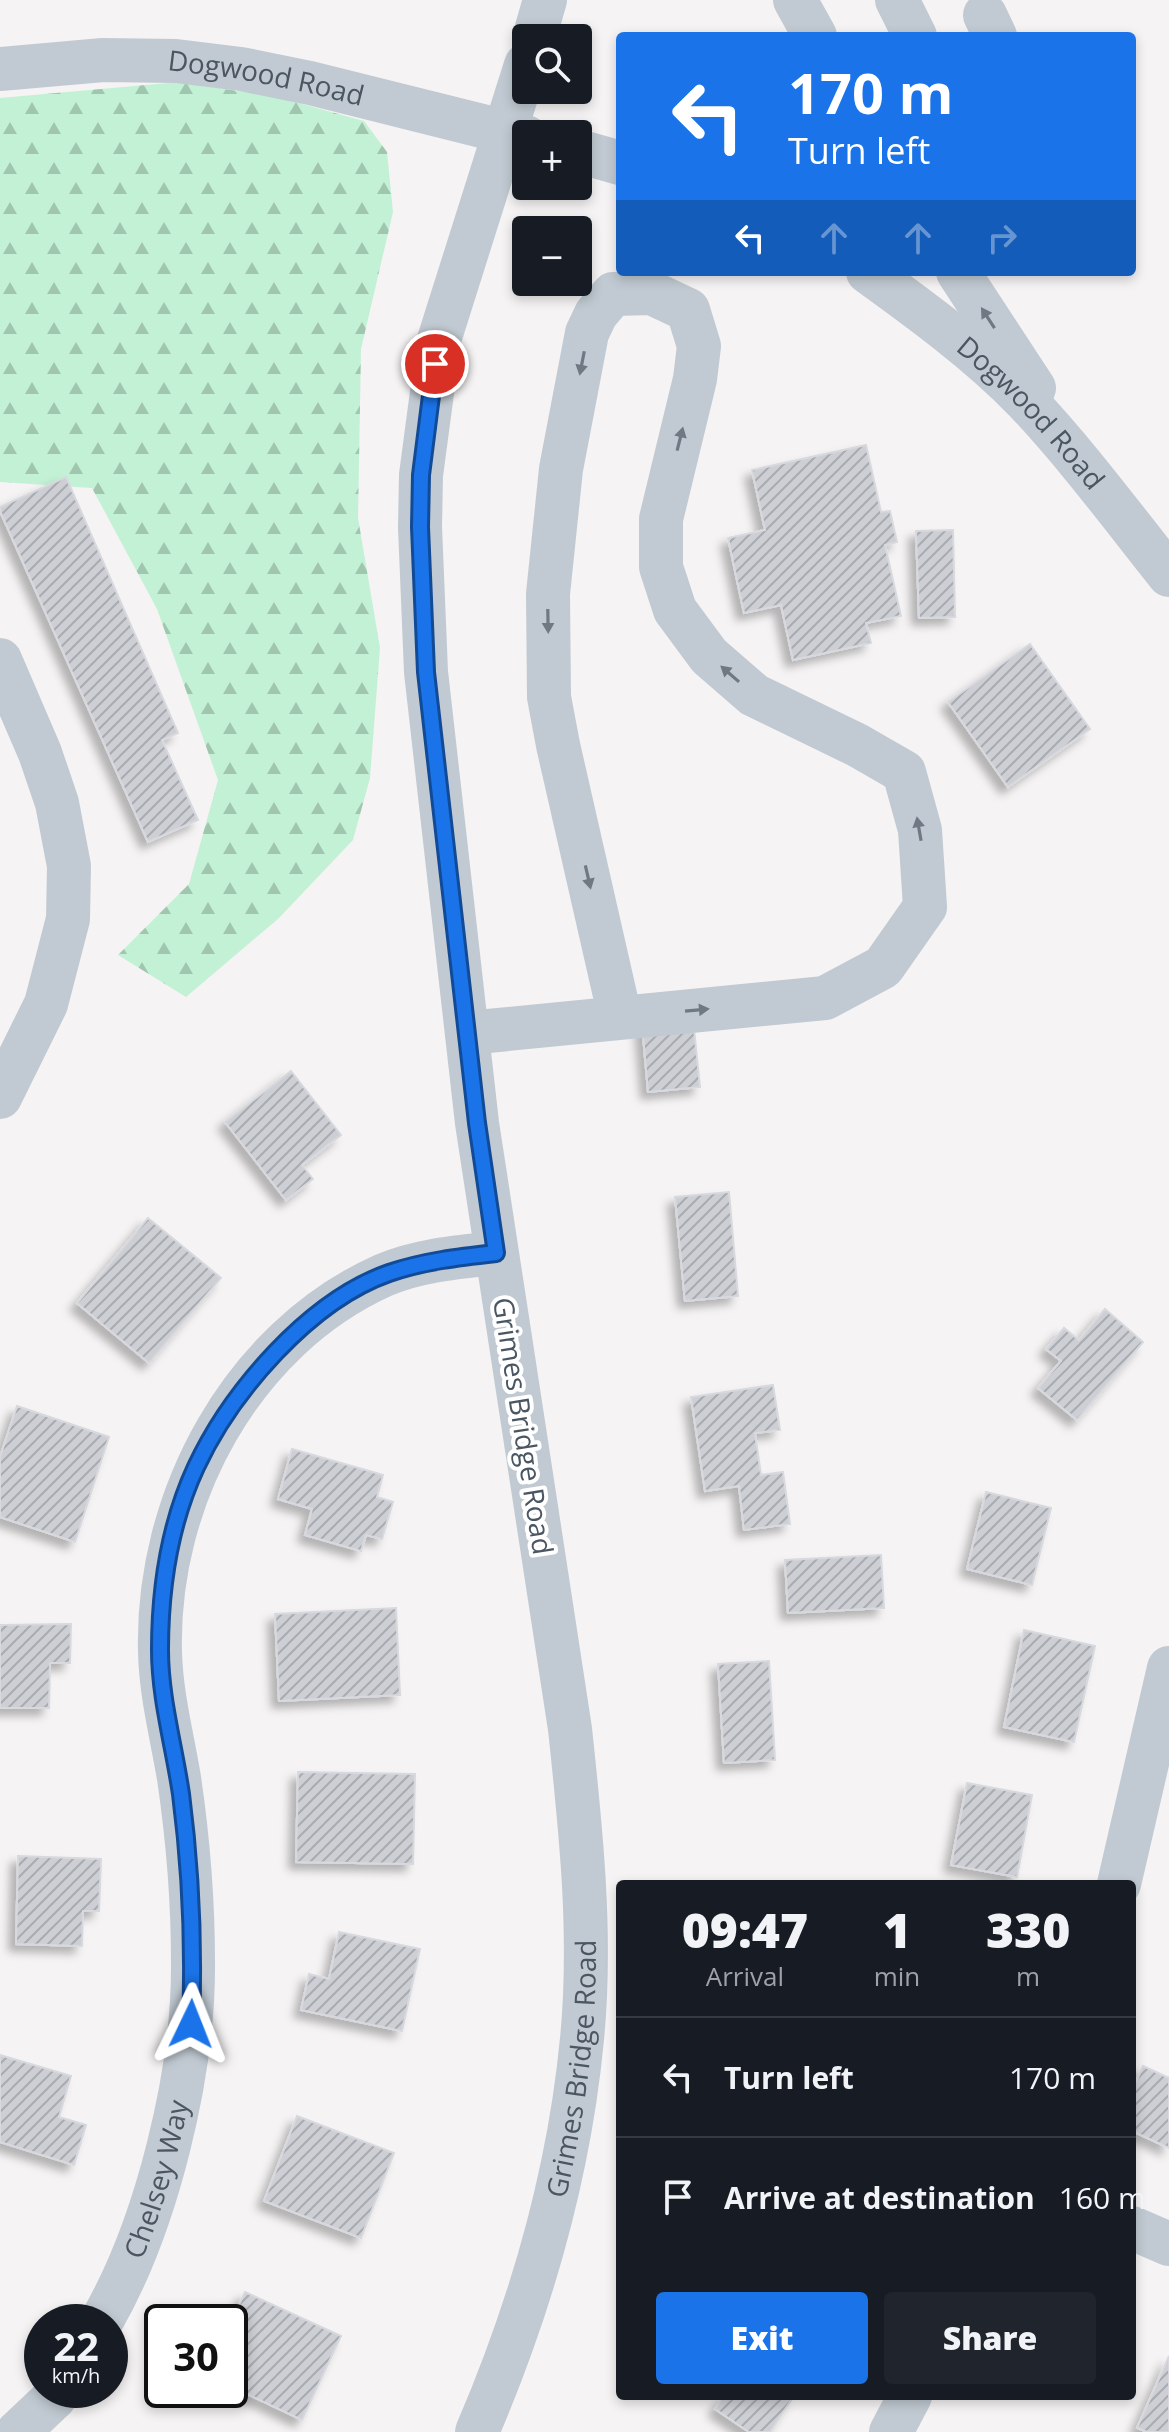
<!DOCTYPE html>
<html lang="en">
<head>
<meta charset="utf-8">
<style>
  :root { --surface:#171b24; --page:#20242c; --text:#f1f3f6; --muted:#9ea1a6; --line:#363941; --accent:#1a73e8 }
  body { margin:0; font-family:"Open Sans",sans-serif; background:var(--page); color:var(--text); height:100vh; display:flex; flex-direction:column; font-size:30px; white-space:nowrap }
  * { box-sizing:border-box; margin:0 }
  p { font-size:26px; color:var(--muted) }
  .icon { flex:none; width:44px; height:44px; fill:none; stroke:currentColor; stroke-width:2; stroke-linecap:round; stroke-linejoin:round }
  .map { position:relative; flex:1; overflow:hidden }
  .side { position:absolute; left:616px; top:1880px; width:520px; height:520px; display:flex; flex-direction:column; background:var(--surface); border-radius:8px; box-shadow:0 4px 12px #0003 }
  .side>* { flex:none }
  .banner { position:absolute; left:616px; top:32px; width:520px; height:244px; border-radius:8px; box-shadow:0 4px 12px #0003; background:#1a73e8; color:#fff; overflow:hidden }
  .fabs { position:absolute; left:512px; top:24px; display:grid; gap:16px }
  .fabs a { display:grid; place-items:center; width:80px; height:80px; border-radius:8px; background:var(--surface); box-shadow:0 4px 12px #0003; font-size:40px }
  .speed { position:absolute; left:24px; top:2304px; display:flex; gap:16px; font-size:40px; font-weight:700; text-align:center }
  .speed>* { display:grid; place-content:center; width:104px; height:104px; border-radius:50%; background:var(--surface); box-shadow:0 4px 12px #0003; line-height:1 }
  .speed small { font-size:20px; font-weight:400 }
  .speed .limit { border:4px solid #111; border-radius:12px; background:#fff; color:#111 }
  .pin { position:absolute; display:grid; place-items:center; width:68px; height:68px; color:#fff; margin:-34px; border:4px solid #fff; border-radius:50%; box-shadow:0 2px 8px #0007 }
  .me { position:absolute; width:88px; margin:-44px; rotate:2deg; stroke-linejoin:round; filter:drop-shadow(0 0 6px #0008) }
  .turn { display:flex; align-items:center; gap:28px; height:168px; padding:0 40px; font-size:36px }
  .turn .icon { width:104px; height:104px; stroke-width:2.5 }
  .turn b { display:block; font-size:56px; line-height:68px }
  .lanes { display:flex; align-items:center; height:76px; padding:0 40px; background:#0003; justify-content:center; gap:40px; direction:ltr }
  .lanes .off { opacity:.35 }
  .eta { display:flex; justify-content:space-evenly; align-items:center; height:136px; text-align:center }
  .eta b { font-size:48px; font-weight:800; line-height:56px }
  .action { display:flex; gap:16px; margin-top:auto; padding:16px 40px }
  .action a { flex:1; height:92px; border-radius:8px; background:var(--accent); color:#fff; font-size:32px; font-weight:800; line-height:92px; text-align:center }
  .action a+a { background:var(--page); color:var(--text) }
  ul { padding:0; list-style:none }
  li { display:flex; align-items:center; gap:24px; height:120px; padding:0 40px; border-top:2px solid var(--line) }
  li div { flex:1 }
  li b { display:block; font-size:30px }
  li em { font-style:normal }
  .map>svg:first-child { display:block }
  .forest { fill:url(#forest-firs) }
  .building { fill:url(#building-hatch); stroke:#d7d9de; stroke-width:2; filter:url(#shadow) }
  .lines { fill:none; stroke-linecap:round; stroke-linejoin:round }
  .minor { stroke:#c1cad2; stroke-width:44 }
  .oneway { fill:#6e7983 }
  .route-casing { stroke:#114b97; stroke-width:20 }
  .route { stroke:#1a73e8; stroke-width:14 }
  .labels { text-anchor:middle; stroke-width:8; stroke-linejoin:round; paint-order:stroke }
  .street-label { font-size:28px; fill:#4a5661; stroke:#fff }
</style>
</head>
<body>
<div class="map">
<svg width="1169" height="2432" viewBox="0 0 1169 2432">
  <defs>
    <pattern id="forest-firs" width="22" height="20" patternUnits="userSpaceOnUse" patternTransform="scale(2)"><rect width="22" height="20" fill="#c3f1d5"/><path d="M5 1l3.5 6h-7zM16 11l3.5 6h-7z" fill="#a0c6b0"/></pattern>
    <pattern id="building-hatch" width="6" height="6" patternUnits="userSpaceOnUse" patternTransform="scale(2)"><rect width="6" height="6" fill="#cdcfd5"/><path d="M-1 1l2-2M0 6l6-6M5 7l2-2" fill="none" stroke="#a8abb0"/></pattern>
    <filter id="shadow"><feDropShadow dx="-7" dy="7" stdDeviation="4" flood-color="#0004"/></filter>
  </defs>
  <rect width="100%" height="100%" fill="#f5f3f3"/>
  <path class="forest" d="M179,82L277,97L364,121L387,152L393,212L361,349L358,518L380,648L370,778L353,840L279,918L186,997L118,955L189,884L218,780L157,609L92,488L0,482V98Z"/>
  <path class="building" d="M866,445L881,512L890,511L897,542L885,545L901,616L866,623L871,643L793,660L781,605L744,613L728,538L765,530L752,470Z
    M66,477L178,733L162,740L198,820L148,842L0,511V507Z
    M953,530L955,617L919,618L916,531Z
    M1030,644L1090,729L1008,787L948,702Z
    M693,1019L700,1087L648,1092L642,1024Z
    M291,1071L341,1135L302,1165L313,1179L286,1200L225,1122Z
    M729,1192L738,1296L685,1301L675,1197Z
    M148,1218L221,1278L149,1363L77,1303Z
    M1105,1309L1143,1342L1077,1420L1038,1388L1061,1361L1046,1349L1064,1328L1079,1340Z
    M773,1385L780,1430L755,1433L761,1475L783,1472L790,1524L744,1530L739,1486L705,1491L691,1397Z
    M17,1406L109,1437L75,1542L0,1517V1457Z
    M292,1449L383,1475L377,1497L393,1502L382,1539L366,1535L361,1551L305,1535L312,1509L278,1499Z
    M986,1492L1051,1508L1032,1585L967,1569Z
    M881,1555L884,1608L788,1613L785,1560Z
    M396,1608L400,1695L279,1701L275,1614Z
    M71,1624L70,1663H50L49,1708H0V1625Z
    M1024,1630L1095,1646L1074,1742L1004,1727Z
    M769,1661L775,1760L724,1763L718,1664Z
    M298,1772L415,1774L413,1864L296,1862Z
    M967,1783L1032,1795L1017,1877L951,1865Z
    M18,1856L101,1859L99,1911H83L82,1946L16,1944Z
    M339,1932L420,1949L402,2031L301,2010L309,1974L329,1979Z
    M0,2055L71,2076L59,2117L86,2125L74,2165L0,2142Z
    M1143,2066L1169,2078V2148L1132,2131V2091Z
    M297,2116L394,2153L361,2238L264,2201Z
    M245,2292L341,2336L302,2420L230,2386V2322H214L222,2305L236,2311Z
    M1169,2356V2432H1147L1137,2428Z
    M724,2396H794L770,2432H749L715,2409Z"/>
  <g class="lines">
    <g class="minor">
      <path d="M795,0L815,36"/>
      <path d="M897,0L915,36"/>
      <path d="M985,15L995,36"/>
      <path d="M534,38L545,0"/>
      <path id="s1" d="M0,69L103,60L176,61L241,69L310,83L526,137"/>
      <path d="M578,151L620,163"/>
      <path id="s2" d="M868,272C922,311 978,352 1025,400C1077,455 1122,516 1169,575"/>
      <path d="M958,272L1034,388"/>
      <path d="M0,660L40,753L57,803L69,866L68,919L46,1004L0,1097"/>
      <path d="M467,1033L825,998L883,967L925,907L920,830L904,772L857,745L754,695L709,656L675,610L661,567V519L695,379L699,346L688,310L652,293L613,294L596,314L587,333L561,469L548,594L549,697L558,745L620,1017"/>
      <path d="M1119,1884L1169,1668"/>
      <path d="M1132,2228L1169,2244"/>
      <path id="s3" d="M101,2322C157,2225 194,2073 193,1962C193,1900 188,1839 179,1778C172,1736 161,1695 160,1652C156,1499 241,1339 384,1275C419,1260 459,1257 496,1253"/>
      <path d="M18,2432L54,2398L60,2390"/>
      <path id="s4" d="M477,2432C531,2306 569,2175 582,2039C592,1936 581,1831 570,1729L477,1123L426,672L420,527L421,475L439,340L526,65"/>
      <path d="M891,2432L910,2396"/>
    </g>
  </g>
  <defs><path id="oneway-solid" d="M-6-.8H1V-3.2L6.5 0L1 3.2V.8H-6Z" transform="scale(2)"/></defs>
  <g class="oneway">
    <use href="#oneway-solid" transform="translate(988 318) rotate(-123)"/>
    <use href="#oneway-solid" transform="translate(582 363) rotate(101)"/>
    <use href="#oneway-solid" transform="translate(680 439) rotate(-76)"/>
    <use href="#oneway-solid" transform="translate(548 621) rotate(89)"/>
    <use href="#oneway-solid" transform="translate(730 674) rotate(-139)"/>
    <use href="#oneway-solid" transform="translate(919 829) rotate(-100)"/>
    <use href="#oneway-solid" transform="translate(588 877) rotate(77)"/>
    <use href="#oneway-solid" transform="translate(697 1010) rotate(-5)"/>
  </g>
  <g class="lines">
    <defs>
      <path id="route" d="M191,2024C194,1946 191,1871 181,1794C174,1746 160,1698 160,1650C160,1588 170,1523 196,1467C231,1392 309,1301 389,1273C424,1261 460,1257 496,1253L477,1123L426,672L420,527L421,475L435,364"/>
    </defs>
    <use href="#route" class="route-casing"/>
    <use href="#route" class="route"/>
  </g>
  <g class="labels">
    <g class="street-label">
      <text dy="10" stroke="none"><textPath href="#s1" startOffset="268">Dogwood Road</textPath></text>
      <text dy="10" stroke="none"><textPath href="#s2" startOffset="216">Dogwood Road</textPath></text>
      <text transform="translate(523 1426) rotate(81)" y="10">Grimes Bridge Road</text>
      <text dy="10" stroke="none"><textPath href="#s4" startOffset="378">Grimes Bridge Road</textPath></text>
      <text dy="10" stroke="none"><textPath href="#s3" startOffset="154">Chelsey Way</textPath></text>
    </g>
  </g>
</svg>
<div class="fabs">
<a><svg class="icon" aria-label="search" viewBox="0 0 24 24"><circle cx="10" cy="10" r="6"/><path d="M15 15l6 6"/></svg></a>
<a>+</a>
<a>−</a>
</div>
<div class="speed"><div>22<small>km/h</small></div><div class="limit">30</div></div>
<div class="pin" style="left:435px;top:364px;background:#d93025"><svg class="icon" aria-label="arrive" viewBox="0 0 24 24"><path d="M6 21V4h12l-3 4 3 4H6"/></svg></div>
<svg class="me" style="left:191px;top:2024px" viewBox="-20 -20 40 40"><path d="M0-17L14 15 0 8-14 15z" fill="#1a73e8" stroke="#fff" stroke-width="4"/></svg>
<div class="banner">
<div class="turn"><svg class="icon" aria-label="left" viewBox="0 0 24 24"><path d="M17 20v-9H6M10 6l-5 5 5 5"/></svg><div><b>170 m</b>Turn left</div></div>
<div class="lanes"><svg class="icon" aria-label="left" viewBox="0 0 24 24"><path d="M17 20v-9H6M10 6l-5 5 5 5"/></svg><svg class="icon off" aria-label="ahead" viewBox="0 0 24 24"><path d="M12 20V5M6 11l6-6 6 6"/></svg><svg class="icon off" aria-label="ahead" viewBox="0 0 24 24"><path d="M12 20V5M6 11l6-6 6 6"/></svg><svg class="icon off" aria-label="right" viewBox="0 0 24 24"><path d="M7 20v-9h11M14 6l5 5-5 5"/></svg></div>
</div>
<section class="side">
<div class="eta">
<div><b>09:47</b><p>Arrival</p></div>
<div><b>1</b><p>min</p></div>
<div><b>330</b><p>m</p></div>
</div>
<ul>
<li><svg class="icon" aria-label="left" viewBox="0 0 24 24"><path d="M17 20v-9H6M10 6l-5 5 5 5"/></svg><div><b>Turn left</b></div><em>170 m</em></li>
<li><svg class="icon" aria-label="arrive" viewBox="0 0 24 24"><path d="M6 21V4h12l-3 4 3 4H6"/></svg><div><b>Arrive at destination</b></div><em>160 m</em></li>
</ul>
<div class="action"><a>Exit</a><a>Share</a></div>
</section>
</div>
</body>
</html>
